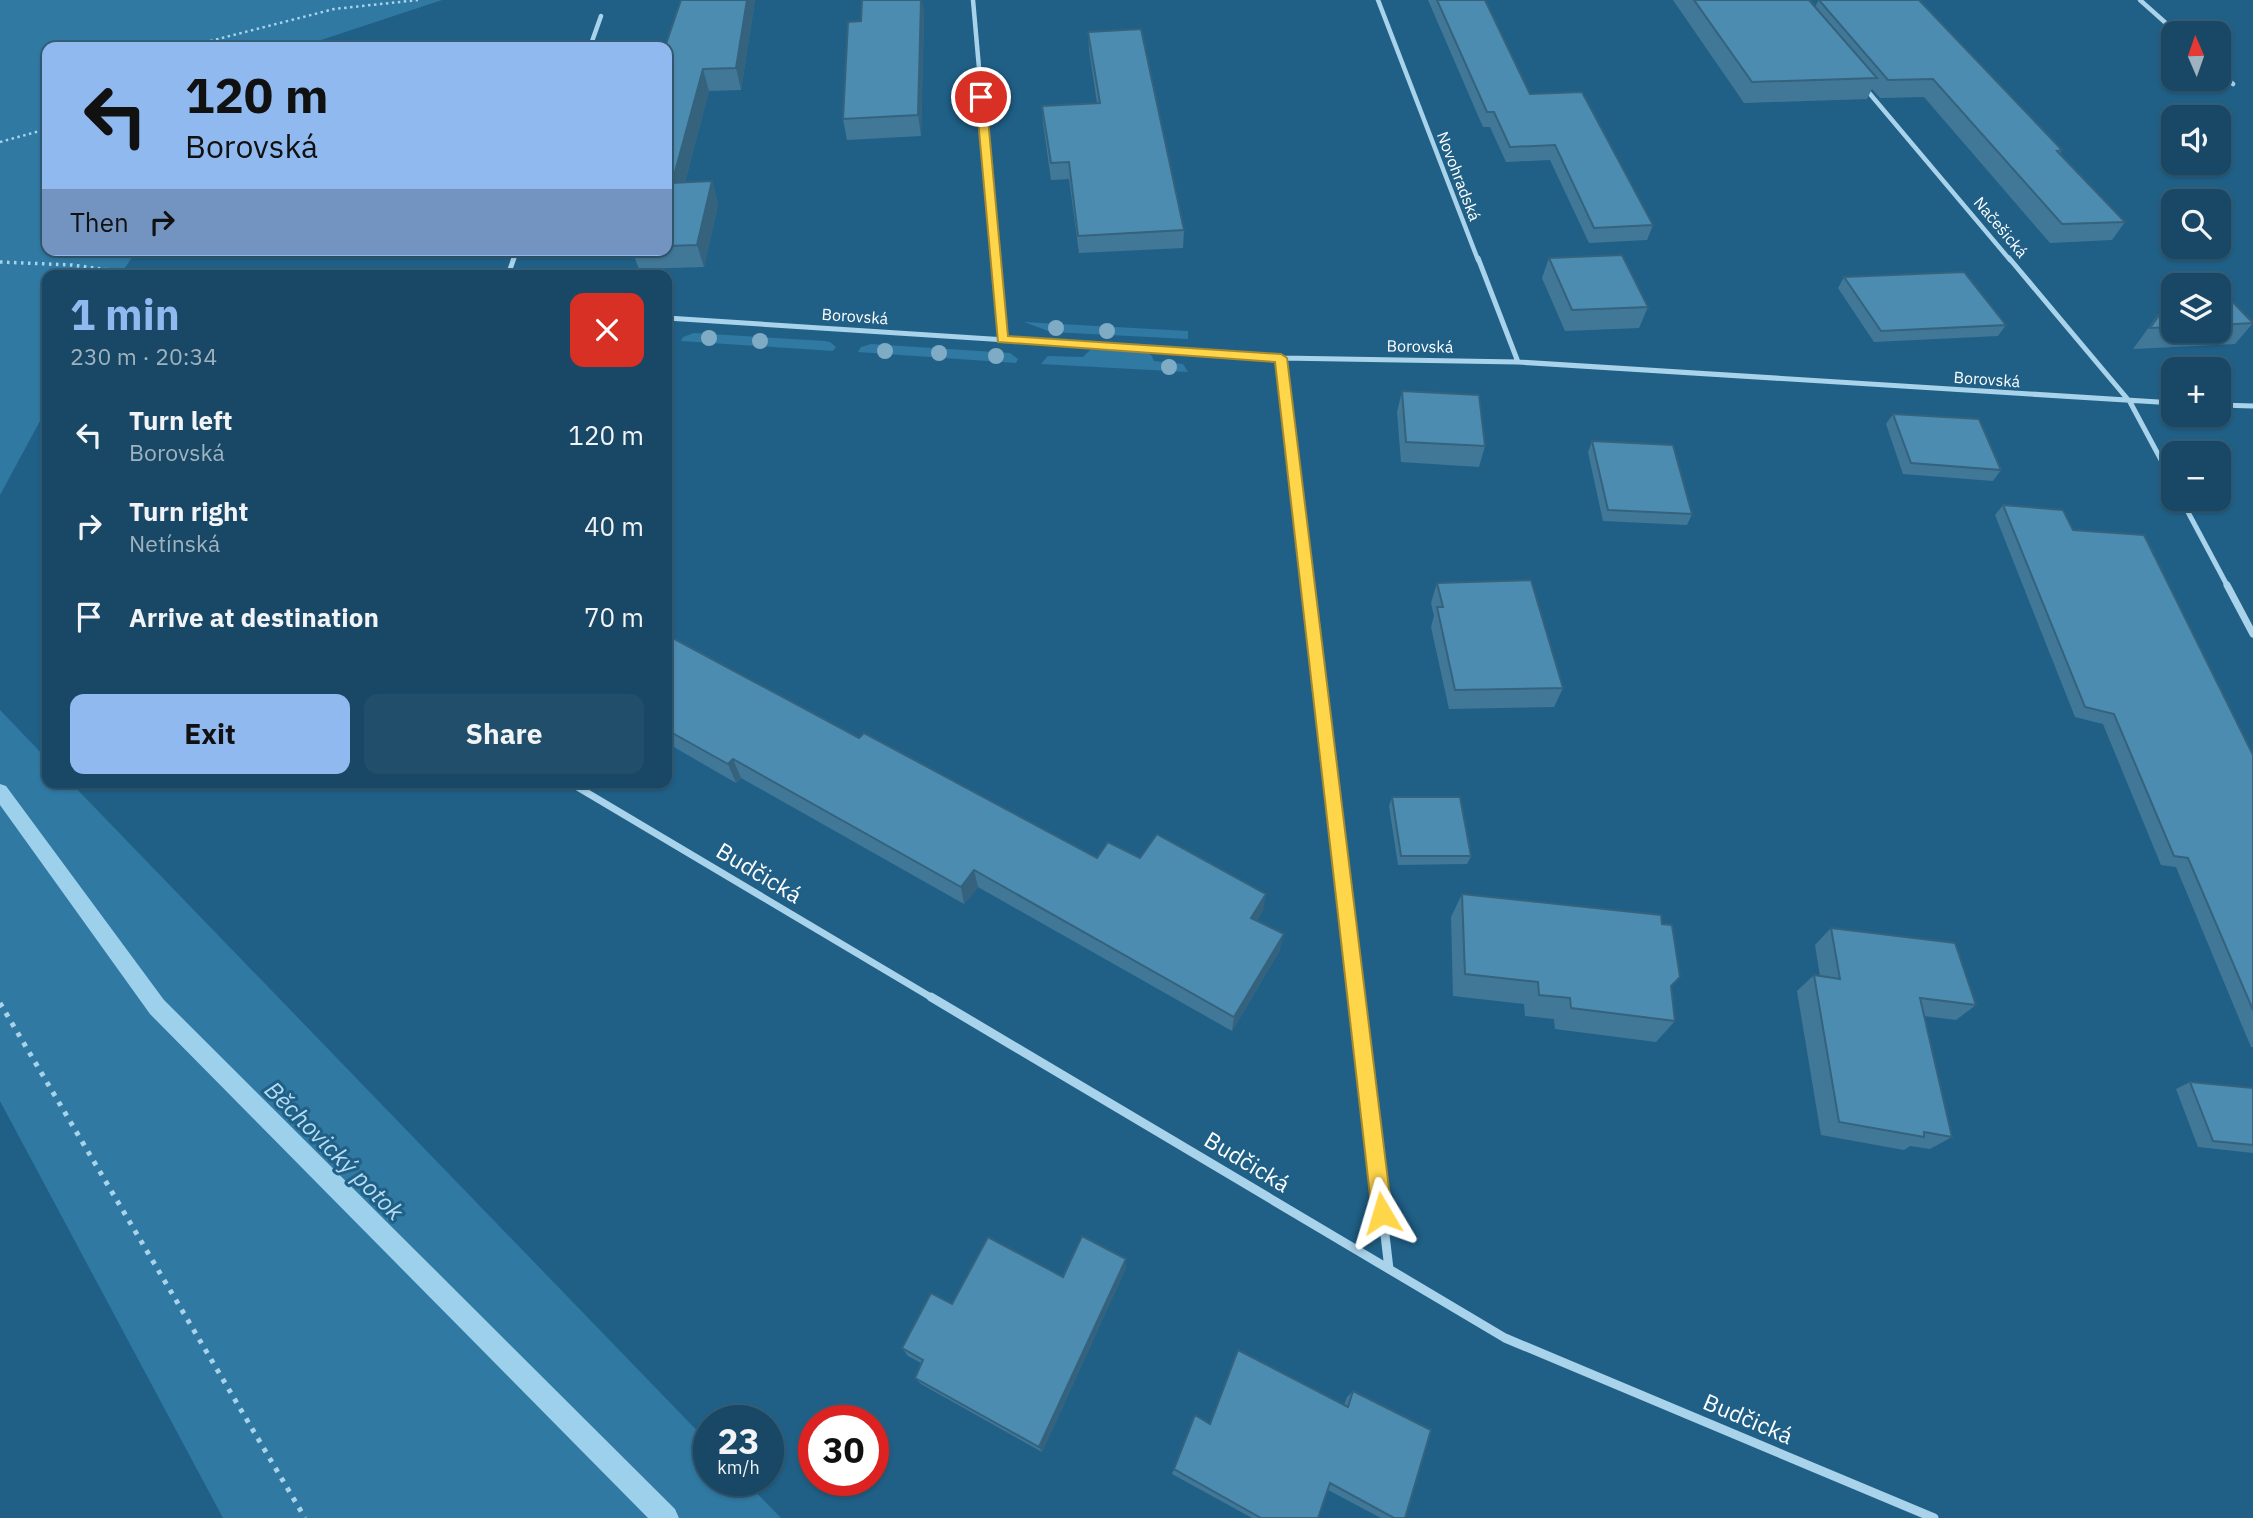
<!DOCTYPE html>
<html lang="en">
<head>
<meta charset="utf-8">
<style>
  :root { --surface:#184865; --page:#214f6b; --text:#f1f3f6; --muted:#9fb2bf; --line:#366079; --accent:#90b9f0 }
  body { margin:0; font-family:"IBM Plex Sans",sans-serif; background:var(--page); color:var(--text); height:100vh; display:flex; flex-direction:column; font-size:26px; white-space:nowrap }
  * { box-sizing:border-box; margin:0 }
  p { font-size:23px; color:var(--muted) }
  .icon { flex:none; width:38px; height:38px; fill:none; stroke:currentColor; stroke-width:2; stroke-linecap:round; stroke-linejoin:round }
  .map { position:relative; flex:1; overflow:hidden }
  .side { position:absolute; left:42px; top:270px; width:630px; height:518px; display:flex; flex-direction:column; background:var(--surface); border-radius:14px; box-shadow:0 2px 5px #0004,0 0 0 2px var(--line) }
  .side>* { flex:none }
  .top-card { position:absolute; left:42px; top:42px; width:630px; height:214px; border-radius:14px; box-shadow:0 2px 5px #0004,0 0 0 2px var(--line); background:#90b9f0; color:#111; overflow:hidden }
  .needle { width:46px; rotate:358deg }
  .tools { position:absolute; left:2161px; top:21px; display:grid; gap:14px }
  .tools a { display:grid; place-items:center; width:70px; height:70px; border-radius:14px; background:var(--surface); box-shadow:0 2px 5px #0004,0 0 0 2px var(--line); font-size:35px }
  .speed { position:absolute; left:693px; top:1405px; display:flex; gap:14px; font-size:35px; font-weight:700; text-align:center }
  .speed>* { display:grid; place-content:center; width:91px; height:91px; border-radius:50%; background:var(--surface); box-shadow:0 2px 5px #0004,0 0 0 2px var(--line); line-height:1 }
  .speed small { font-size:18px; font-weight:400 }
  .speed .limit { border:10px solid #d22; background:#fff; color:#111 }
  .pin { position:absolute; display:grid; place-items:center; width:60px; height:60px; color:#fff; margin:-30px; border:4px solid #fff; border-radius:50%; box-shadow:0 2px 7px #0007 }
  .me { position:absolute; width:77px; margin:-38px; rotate:353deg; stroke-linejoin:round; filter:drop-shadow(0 0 5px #0008) }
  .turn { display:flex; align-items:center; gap:24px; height:147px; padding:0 28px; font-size:32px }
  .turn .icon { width:91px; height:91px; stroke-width:2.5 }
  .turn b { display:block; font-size:49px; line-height:60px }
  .then { display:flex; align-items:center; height:66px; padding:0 28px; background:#0003; gap:14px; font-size:26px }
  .round { display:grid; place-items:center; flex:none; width:74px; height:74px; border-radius:14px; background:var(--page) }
  .headline { display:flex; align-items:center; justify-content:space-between; height:119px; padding:0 28px }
  h1 { font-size:42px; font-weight:700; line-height:52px; color:var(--accent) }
  .button { display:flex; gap:14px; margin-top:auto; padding:14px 28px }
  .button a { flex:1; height:80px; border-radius:14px; background:var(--accent); color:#111; font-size:28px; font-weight:700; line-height:80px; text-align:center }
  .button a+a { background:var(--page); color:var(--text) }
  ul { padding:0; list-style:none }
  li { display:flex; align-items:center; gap:21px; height:91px; padding:0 28px }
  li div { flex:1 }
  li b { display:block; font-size:26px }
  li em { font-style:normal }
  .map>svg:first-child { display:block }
  .green { fill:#3079a3 }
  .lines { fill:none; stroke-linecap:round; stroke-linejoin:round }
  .stream { fill:#9dd0eb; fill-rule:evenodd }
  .path-far2 { stroke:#a9d3ea; stroke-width:2.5; stroke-dasharray:2.5 3.5; stroke-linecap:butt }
  .path-far1 { stroke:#a9d3ea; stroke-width:3.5; stroke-dasharray:2.5 4.5; stroke-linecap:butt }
  .path { stroke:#a9d3ea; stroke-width:5; stroke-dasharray:4.5 7; stroke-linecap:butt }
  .street-far3 { stroke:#a9d3ea; stroke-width:4.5 }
  .street-far2 { stroke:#a9d3ea; stroke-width:5 }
  .street-far1 { stroke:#a9d3ea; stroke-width:7 }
  .street { stroke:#a9d3ea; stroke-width:9 }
  .tree { fill:#80abc5 }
  .wall { fill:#417898 }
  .shaded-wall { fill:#35627c }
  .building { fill:#4c8cb1; stroke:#35627c; stroke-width:2 }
  .route { fill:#ffd54a; stroke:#a68a30; stroke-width:2 }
  .labels { text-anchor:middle; stroke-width:6; stroke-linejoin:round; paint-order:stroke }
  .far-street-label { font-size:16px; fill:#fff; stroke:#206087 }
  .near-street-label { font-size:23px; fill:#fff; stroke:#206087 }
  .near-water-label { font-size:24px; font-style:italic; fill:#b5dcf1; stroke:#206087 }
</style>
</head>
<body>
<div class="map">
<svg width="2253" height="1518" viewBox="0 0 2253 1518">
  <rect width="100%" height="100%" fill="#206087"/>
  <path class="green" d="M0,0H442L300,47H47V250H137L120,275H47V408L0,495Z
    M1024,322L1188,331V339L1051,332Z
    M694,333L825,341L830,342L836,347L833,351L681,341L683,337Z
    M871,344L1010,353L1018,359L1016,363L858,352L861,347Z
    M1090,350L1146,352L1151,355L1154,361L1183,364L1188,372L1041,364L1048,356L1083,357Z
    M0,710L47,759V782H70L709,1443V1480L745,1481L781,1518H223L0,1101Z"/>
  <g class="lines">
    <path class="stream" d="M0,784L6,786L164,1000L675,1509L679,1518H648L150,1014L0,805Z"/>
    <path class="path-far2" d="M187,47L334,9L418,0
      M0,142L47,129"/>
    <path class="path-far1" d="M0,262L72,265L146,275"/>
    <path class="path" d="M0,1003L305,1518"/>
    <path class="street-far3" d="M973,0L996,260
      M1378,0L1478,260
      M2140,0L2177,33
      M590,47L601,16
      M2219,72L2233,84
      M1865,88L2010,260
      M513,260L517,250"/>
    <path class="street-far2" d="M996,258L1003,339
      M1478,258L1518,362
      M2009,258L2130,402L2174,484
      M508,275L514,258
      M667,318L1281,358L1518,362L2174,403
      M1281,358L1308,587
      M2219,405L2253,406
      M2181,499L2228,587"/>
    <path class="street-far1" d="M1308,585L1357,999
      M2227,585L2253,634
      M569,782L934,999"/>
    <path class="street" d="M931,997L1505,1338L1934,1518
      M1357,997L1389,1269"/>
  </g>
  <g class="tree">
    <circle cx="1056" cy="328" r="8"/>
    <circle cx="1107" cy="331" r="8"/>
    <circle cx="709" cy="338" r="8"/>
    <circle cx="760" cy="341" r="8"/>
    <circle cx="885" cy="351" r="8"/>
    <circle cx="939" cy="353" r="8"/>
    <circle cx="996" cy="356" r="8"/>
    <circle cx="1169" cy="367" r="8"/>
  </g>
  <path class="wall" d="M681,0H755L741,90L709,91L685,182L712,181L718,204L704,267L639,269L632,251H617L616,250H667V47Z
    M1428,0H1485L1530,94L1653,225L1647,240L1589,243L1550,160L1506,162L1490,127H1483Z
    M1673,0H1809L1815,7L1819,0L2062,150L2060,154L2125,222L2112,240L2050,243L1924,97L1880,98L1872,89L1867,99L1744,103Z
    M924,11L921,136L847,140L843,119L861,21Z
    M1088,32L1184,230L1183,248L1079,253L1069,179L1051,180L1043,123L1042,106L1097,103L1089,49Z
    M1549,258L1648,307L1639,328L1565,331L1542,278Z
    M1844,277L2006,325L1998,336L1874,342L1838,288Z
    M2219,288L2253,323L2235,344L2133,349L2174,293V331H2219Z
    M1402,391L1485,446L1479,467L1401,462L1397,412Z
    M1893,414L2001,470L1993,481L1903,474L1886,424Z
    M1592,441L1692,514L1687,525L1603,521L1588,452Z
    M2003,505L2073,530L2253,755V1047H2251L2176,867L2161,865L2103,724L2075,717L1995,515Z
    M1437,583L1563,688L1554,707L1449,709L1431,627L1434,616L1431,603Z
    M667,635L859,738L1097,858H1140L1263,910L1257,920L1280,950L1232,1031L978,887L964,904L741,778L736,783L667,743Z
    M1392,797L1471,856L1467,864L1398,865L1389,806Z
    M1462,894L1671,988L1675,1021L1656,1042L1555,1029L1554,1019L1525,1016L1524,1004L1453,996L1451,917Z
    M1831,928L1976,1005L1956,1020L1924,1016L1952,1137L1930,1149L1910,1146L1904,1150L1821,1135L1797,991L1814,975L1820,976L1815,945Z
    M2190,1082L2253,1088V1153L2198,1147L2176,1089Z
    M1126,1259V1268L1042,1452L921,1384L915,1378L921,1363L908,1356L902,1348L952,1304L1063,1277Z
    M1353,1391L1405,1518H1381L1328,1490L1318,1518H1252L1172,1474L1195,1415L1209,1424L1344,1405L1347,1397Z"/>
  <path class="shaded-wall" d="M747,0H755L741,90L736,68Z
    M921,0H922L924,11L921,136L918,115Z
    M703,69L709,91L679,205L672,183Z
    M712,181L718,204L704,267L697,245Z
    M733,759L741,778L736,783L728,764Z
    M974,870L978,887L964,904L961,887Z
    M1266,894L1263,910L1248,934L1251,918Z
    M1284,934L1280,950L1232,1031L1234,1017Z
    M1126,1259V1268L1042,1452L1039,1447Z"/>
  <path class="building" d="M681,0H747L736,68L703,69L672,183L712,181L697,245L667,246V47H665Z
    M862,0H921L918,115L843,119L848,22L861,21Z
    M1437,0H1485L1530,94L1582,92L1653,225L1594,228L1555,145L1510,147L1494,112H1487Z
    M1694,0H1809L1877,78L1752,82Z
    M1819,0H1919L2062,150L2057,151L2125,222L2062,224L1933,79L1888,80Z
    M1141,29L1184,230L1078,236L1069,162L1051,163L1042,106L1100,103L1088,32Z
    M310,44L354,47H308Z
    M1622,255L1648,307L1572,310L1549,258Z
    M1964,272L2006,325L1881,331L1844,277Z
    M2189,274L2214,283L2217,285H2181Z
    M2219,288L2253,323L2219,325Z
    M2174,295V327L2150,328Z
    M1402,391L1479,395L1485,446L1406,442Z
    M1893,414L1979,419L2001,470L1911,463Z
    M1592,441L1673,445L1692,514L1608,510Z
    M2003,505L2063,510L2073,530L2144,535L2253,755V1010L2188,858L2174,856L2114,714L2085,707Z
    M1531,580L1563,688L1455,690L1437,607H1443L1437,583Z
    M667,635L859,738L864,733L1097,858L1108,842L1140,858L1157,834L1266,894L1251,918L1284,934L1234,1017L974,870L961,887L733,759L728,764L667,730Z
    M1392,797H1460L1471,856H1401Z
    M1462,894L1661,915L1662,924L1672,925L1680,977L1671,986L1675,1021L1571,1008L1570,998L1539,995L1538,982L1465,974Z
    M1831,928L1955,943L1976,1005L1920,998L1952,1137L1924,1132V1137L1839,1122L1814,975L1840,979Z
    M2190,1082L2253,1088V1145L2213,1141Z
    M1082,1236L1126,1259L1039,1447L915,1378L923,1360L902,1348L931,1293L952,1304L988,1237L1063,1277Z
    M1238,1350L1348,1407L1353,1391L1431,1430L1405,1518H1394L1330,1483L1318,1518H1261L1174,1469L1195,1415L1210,1424Z"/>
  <path class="route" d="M981,94L986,97L1008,336L1281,354L1287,358L1392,1213L1389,1220L1382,1223L1375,1220L1372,1213L1275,362L998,342L976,97Z"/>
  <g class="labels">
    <g class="far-street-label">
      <text transform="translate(1459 176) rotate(69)" y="6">Novohradská</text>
      <text transform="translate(2001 227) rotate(50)" y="6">Načešická</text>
      <text transform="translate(855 316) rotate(4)" y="6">Borovská</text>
      <text transform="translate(1420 346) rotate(1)" y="6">Borovská</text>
      <text transform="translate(1987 379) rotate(4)" y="6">Borovská</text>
    </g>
    <g class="near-street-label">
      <text transform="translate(759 873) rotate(31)" y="8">Budčická</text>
      <text transform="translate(1247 1162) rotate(31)" y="8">Budčická</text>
      <text transform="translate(1748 1419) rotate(23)" y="8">Budčická</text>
    </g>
    <g class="near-water-label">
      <text transform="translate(334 1151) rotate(45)" y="8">Běchovický potok</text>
    </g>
  </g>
</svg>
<div class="tools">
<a><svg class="needle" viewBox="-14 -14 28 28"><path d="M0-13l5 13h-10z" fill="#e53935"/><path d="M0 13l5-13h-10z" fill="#9fb2bf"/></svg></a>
<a><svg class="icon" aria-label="sound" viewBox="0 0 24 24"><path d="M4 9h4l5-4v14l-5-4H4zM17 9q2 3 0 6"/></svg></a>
<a><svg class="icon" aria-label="search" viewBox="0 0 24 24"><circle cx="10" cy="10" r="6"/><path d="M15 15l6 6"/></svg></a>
<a><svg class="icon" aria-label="layers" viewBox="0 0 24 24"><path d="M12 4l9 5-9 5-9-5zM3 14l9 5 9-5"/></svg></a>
<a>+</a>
<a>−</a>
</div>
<div class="speed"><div>23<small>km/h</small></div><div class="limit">30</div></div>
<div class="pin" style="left:981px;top:97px;background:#d93025"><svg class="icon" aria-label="arrive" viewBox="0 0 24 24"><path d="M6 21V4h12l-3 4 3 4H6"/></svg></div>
<svg class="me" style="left:1382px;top:1213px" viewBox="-20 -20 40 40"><path d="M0-17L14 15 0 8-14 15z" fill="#ffd54a" stroke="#fff" stroke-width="4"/></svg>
<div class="top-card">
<div class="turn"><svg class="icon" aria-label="left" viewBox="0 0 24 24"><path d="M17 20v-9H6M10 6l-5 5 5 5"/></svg><div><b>120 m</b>Borovská</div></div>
<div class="then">Then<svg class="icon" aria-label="right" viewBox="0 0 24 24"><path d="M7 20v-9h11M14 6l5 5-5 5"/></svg></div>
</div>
<section class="side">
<div class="headline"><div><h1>1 min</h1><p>230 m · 20:34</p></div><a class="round" style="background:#d93025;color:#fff"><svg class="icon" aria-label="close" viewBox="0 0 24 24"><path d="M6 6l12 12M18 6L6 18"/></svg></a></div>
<ul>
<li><svg class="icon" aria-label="left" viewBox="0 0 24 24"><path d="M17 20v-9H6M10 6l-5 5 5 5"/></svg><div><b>Turn left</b><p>Borovská</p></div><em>120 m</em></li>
<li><svg class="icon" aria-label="right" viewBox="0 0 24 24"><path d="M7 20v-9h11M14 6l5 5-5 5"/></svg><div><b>Turn right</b><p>Netínská</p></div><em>40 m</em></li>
<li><svg class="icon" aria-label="arrive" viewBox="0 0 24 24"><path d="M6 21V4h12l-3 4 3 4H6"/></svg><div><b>Arrive at destination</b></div><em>70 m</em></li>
</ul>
<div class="button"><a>Exit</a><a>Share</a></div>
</section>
</div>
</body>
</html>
